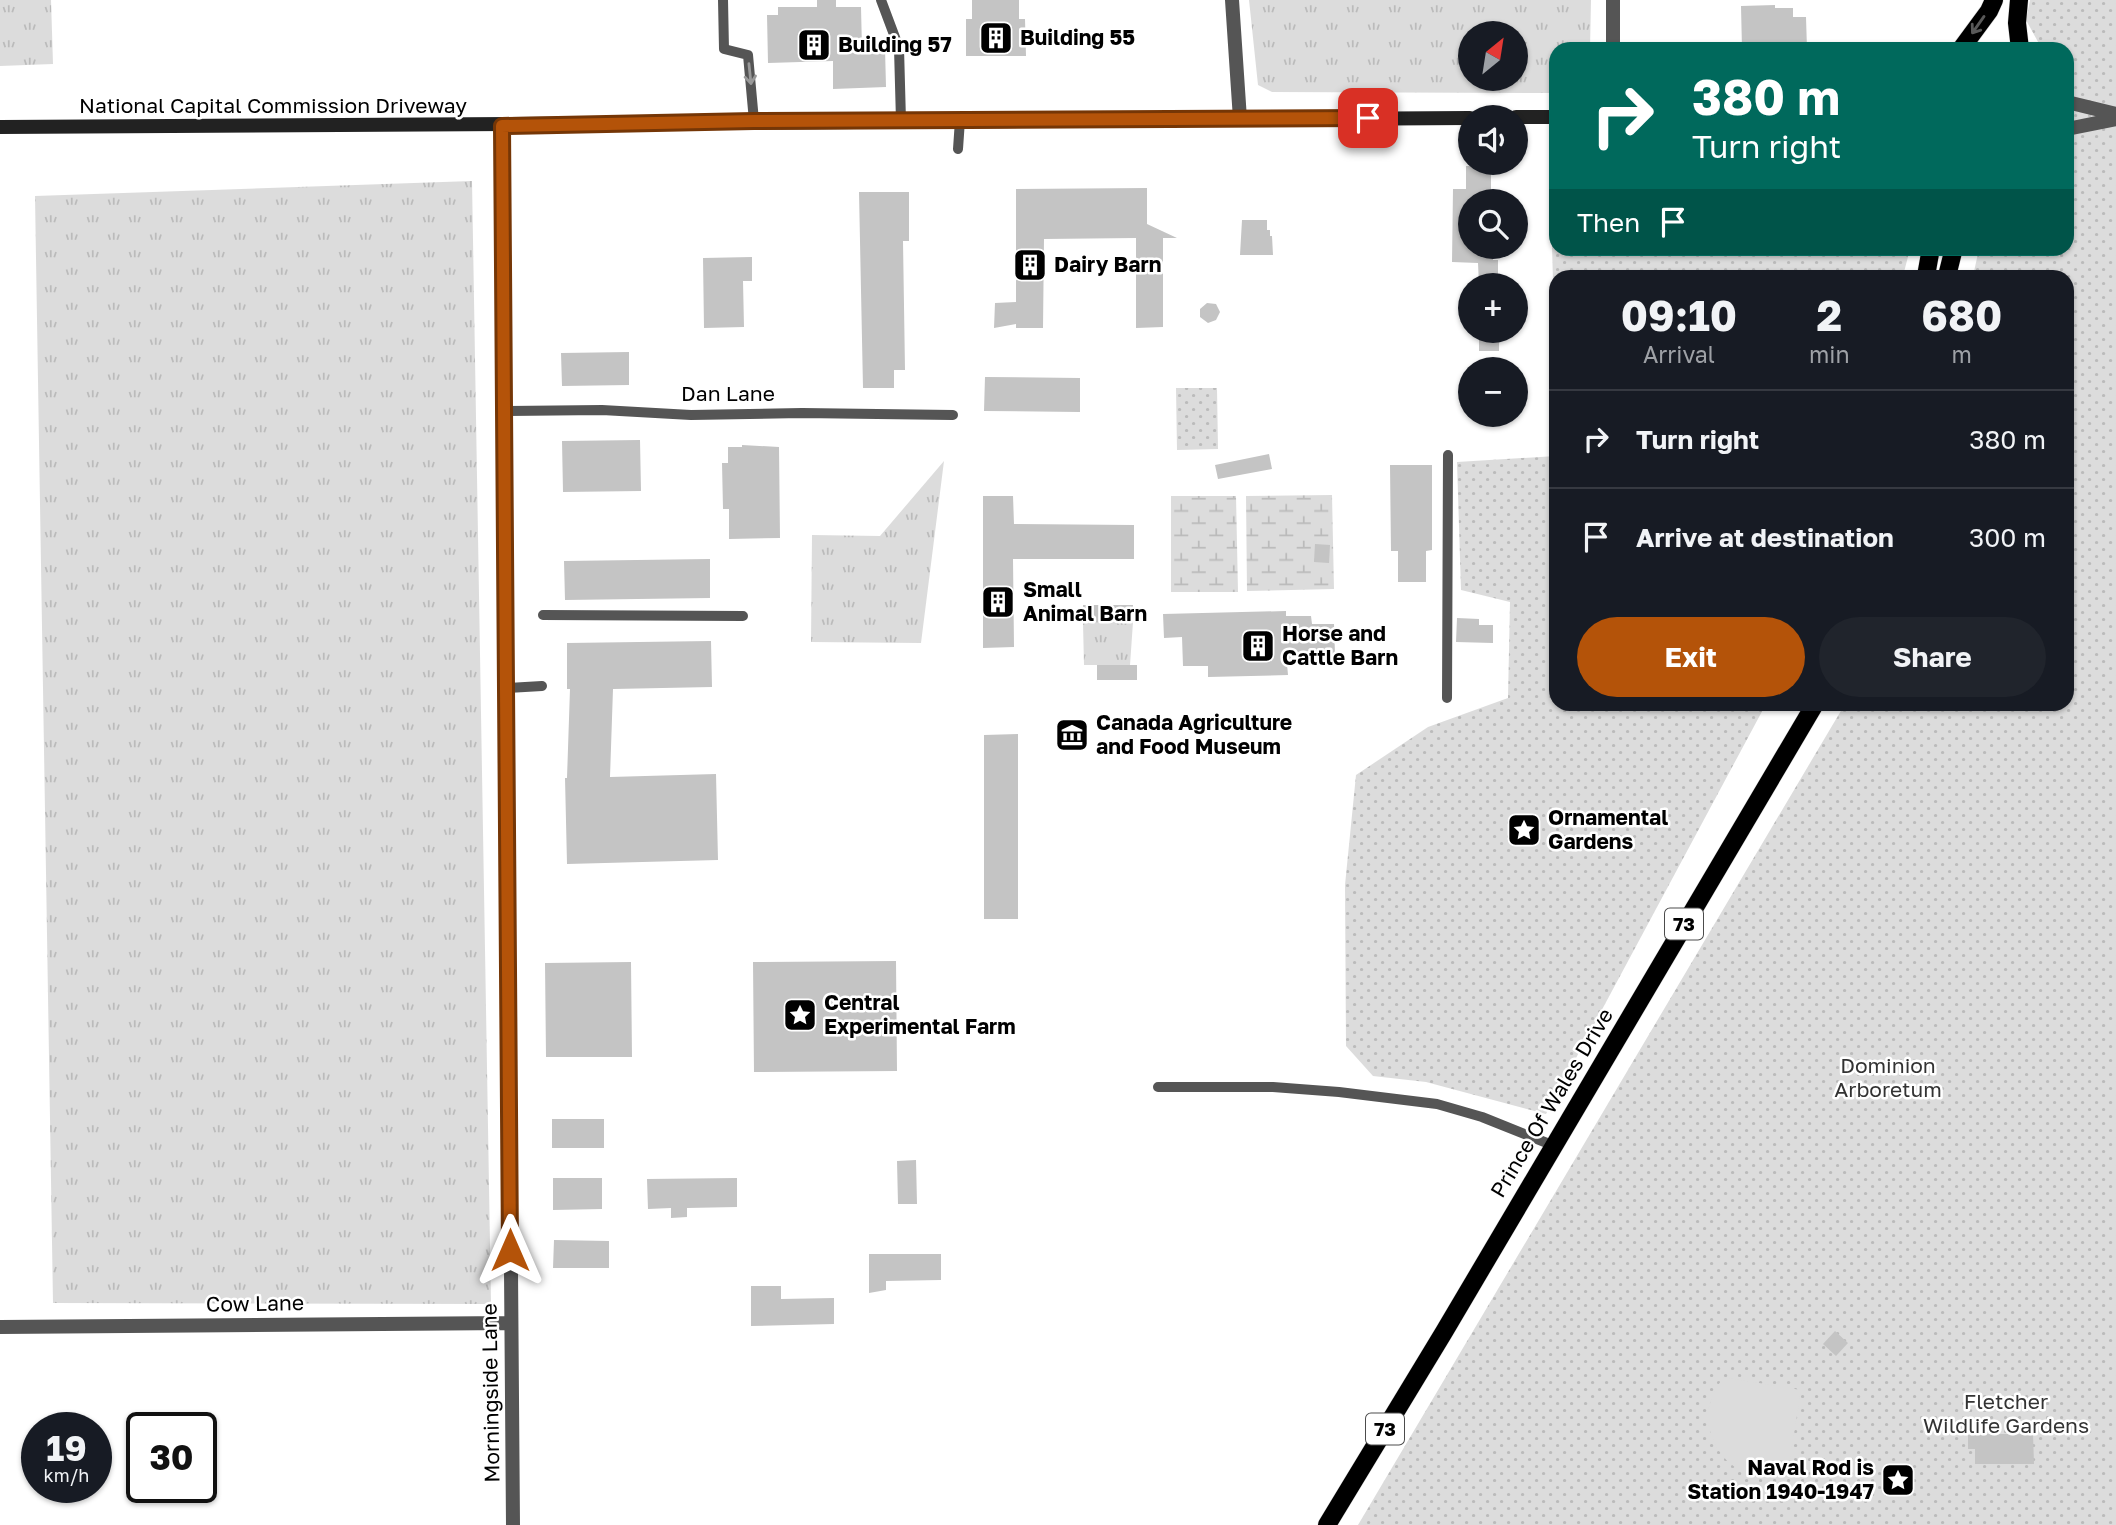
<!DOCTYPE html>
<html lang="en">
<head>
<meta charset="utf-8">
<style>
  :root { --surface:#171b24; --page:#20242c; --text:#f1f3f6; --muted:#9ea1a6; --line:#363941; --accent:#b45309 }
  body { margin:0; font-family:"Golos Text",sans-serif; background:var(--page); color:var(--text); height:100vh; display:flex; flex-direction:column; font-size:26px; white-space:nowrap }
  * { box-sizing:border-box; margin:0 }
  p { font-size:23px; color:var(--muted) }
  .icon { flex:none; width:38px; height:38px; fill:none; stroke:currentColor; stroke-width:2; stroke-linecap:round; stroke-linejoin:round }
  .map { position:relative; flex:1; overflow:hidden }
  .panel { position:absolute; left:1549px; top:270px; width:525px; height:441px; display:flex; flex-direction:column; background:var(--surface); border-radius:21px; box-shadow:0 2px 5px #0004 }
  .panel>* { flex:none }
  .banner { position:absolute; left:1549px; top:42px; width:525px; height:214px; border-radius:21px; box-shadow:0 2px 5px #0004; background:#00695c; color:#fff; overflow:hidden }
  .needle { width:46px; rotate:30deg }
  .buttons { position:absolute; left:1458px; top:21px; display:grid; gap:14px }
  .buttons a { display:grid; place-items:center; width:70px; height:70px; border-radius:50%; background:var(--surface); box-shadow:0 2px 5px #0004; font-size:35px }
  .speed { position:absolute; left:21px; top:1412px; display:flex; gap:14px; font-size:35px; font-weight:700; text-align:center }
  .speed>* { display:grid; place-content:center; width:91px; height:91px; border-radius:50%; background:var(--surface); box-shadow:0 2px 5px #0004; line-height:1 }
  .speed small { font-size:18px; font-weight:400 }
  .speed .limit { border:4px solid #111; border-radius:10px; background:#fff; color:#111 }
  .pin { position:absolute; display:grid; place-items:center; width:60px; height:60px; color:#fff; margin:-30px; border-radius:14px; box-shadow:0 4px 10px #0006 }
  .me { position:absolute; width:77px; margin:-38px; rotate:0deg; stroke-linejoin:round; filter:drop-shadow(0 0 5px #0008) }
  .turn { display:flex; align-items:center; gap:24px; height:147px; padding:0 28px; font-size:32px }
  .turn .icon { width:91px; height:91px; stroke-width:2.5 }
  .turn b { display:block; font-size:49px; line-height:60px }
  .then { display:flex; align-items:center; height:66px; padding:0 28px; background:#0003; gap:14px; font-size:26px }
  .eta { display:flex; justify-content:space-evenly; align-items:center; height:119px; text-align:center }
  .eta b { font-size:42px; font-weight:700; line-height:49px }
  .cta { display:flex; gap:14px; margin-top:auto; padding:14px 28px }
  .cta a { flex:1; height:80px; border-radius:42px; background:var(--accent); color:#fff; font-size:28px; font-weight:700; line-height:80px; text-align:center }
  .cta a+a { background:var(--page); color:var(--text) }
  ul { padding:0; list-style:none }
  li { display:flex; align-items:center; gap:21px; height:98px; padding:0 28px; border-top:2px solid var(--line) }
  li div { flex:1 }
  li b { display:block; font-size:26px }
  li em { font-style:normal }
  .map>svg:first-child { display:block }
  .grass { fill:url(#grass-tufts); fill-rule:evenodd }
  .wetland { fill:url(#wetland-marsh) }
  .park { fill:url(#park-dots) }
  .pitch { fill:#dcdcdc }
  .building { fill:#c4c4c4 }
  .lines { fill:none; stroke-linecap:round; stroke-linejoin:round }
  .primary-casing { stroke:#dbdbdb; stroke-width:19 }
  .lane { stroke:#555; stroke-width:10 }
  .street { stroke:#555; stroke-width:14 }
  .secondary { stroke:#222; stroke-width:14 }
  .primary { stroke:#000; stroke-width:18 }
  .oneway { stroke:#595959 }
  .oneway2 { stroke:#999 }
  .route-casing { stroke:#753606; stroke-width:18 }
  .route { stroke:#b45309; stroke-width:12 }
  .labels { text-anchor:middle; stroke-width:5; stroke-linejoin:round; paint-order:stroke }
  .shield { fill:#fff; stroke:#4c4c4c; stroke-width:2 }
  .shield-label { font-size:19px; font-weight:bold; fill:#000 }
  .poi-label { font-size:21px; font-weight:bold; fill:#000; stroke:#fff; text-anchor:start }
  .street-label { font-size:21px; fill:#000; stroke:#fff }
  .park-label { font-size:21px; fill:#333; stroke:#fff }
</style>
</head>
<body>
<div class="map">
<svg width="2116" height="1525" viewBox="0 0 2116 1525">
  <defs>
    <pattern id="grass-tufts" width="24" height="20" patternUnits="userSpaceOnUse" patternTransform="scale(1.75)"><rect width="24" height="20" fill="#dcdcdc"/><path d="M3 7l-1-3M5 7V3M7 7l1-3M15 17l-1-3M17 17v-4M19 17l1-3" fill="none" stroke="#bbb"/></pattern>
    <pattern id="wetland-marsh" width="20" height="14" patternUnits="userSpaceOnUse" patternTransform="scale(1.75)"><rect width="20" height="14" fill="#dcdcdc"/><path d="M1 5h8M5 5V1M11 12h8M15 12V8" fill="none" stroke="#bbb"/></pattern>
    <pattern id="park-dots" width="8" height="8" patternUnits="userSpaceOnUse" patternTransform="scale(1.75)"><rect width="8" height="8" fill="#dcdcdc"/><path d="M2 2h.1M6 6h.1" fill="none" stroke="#bbb" stroke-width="1.8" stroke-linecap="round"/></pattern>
  </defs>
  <rect width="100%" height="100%" fill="#fff"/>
  <path class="grass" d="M0,0H51L53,64L0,66Z
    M1249,0H1591L1590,49H1556V93L1272,92L1258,85ZM1470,33H1516V79H1470Z
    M472,181L491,1304L53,1303L35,196Z
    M944,461L921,643L811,642L812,535L880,536Z
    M1133,622L1130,665H1084L1083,623Z"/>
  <path class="wetland" d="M1332,495L1334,589L1247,591L1246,496Z
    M1171,496H1236L1238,592H1171Z"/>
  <path class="park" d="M2030,0H2116V1525H1358L1845,704H2067V276H1973L1979,249L2067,248V49H2042L2026,20Z
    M1549,142H1556V248L1910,249L1903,276H1556V385Z
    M1176,388H1217L1218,449L1177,450Z
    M1556,456V704H1766L1546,1114L1426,1082L1373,1076L1346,1046L1345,885L1356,775L1428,727L1508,698L1510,602L1461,590L1457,462Z"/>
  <path class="pitch" d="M1723,1377L1801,1390L1789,1465C1781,1467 1771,1473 1763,1474C1733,1478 1709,1446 1708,1418C1707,1404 1716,1389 1723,1377Z"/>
  <path class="building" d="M817,0H836V7H861L862,49L885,48L886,87L833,89V61L768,63L767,15H778V7H817Z
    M972,0H1019V19H1025L1026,56H966V19H972Z
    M1775,5V8H1793V17H1806L1807,49H1742L1741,6Z
    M1466,166H1489L1488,174H1491V201H1470V247H1493V260H1498V285H1479L1478,263L1452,262L1453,189H1466Z
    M1147,188V224L1177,238H1163V327L1136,328V238L1044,239L1043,328H1016V324L994,328L995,303L1016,302V189Z
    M859,192H909V241H903L905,370H894V388H863Z
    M1242,220H1267V230H1270V236H1272L1273,255H1240Z
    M752,257V281H743L744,327L704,328L703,258Z
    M1207,303L1216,304L1220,312L1216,320L1208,323L1200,317V309Z
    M1479,331H1499V351H1479Z
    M629,352V385L562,386L561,353Z
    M985,377L1080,378V412L984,411Z
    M640,440L641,491L563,492L562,441Z
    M742,445L779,447L780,538L729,539V509H723L722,463H728V447H742Z
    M1269,454L1272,469L1218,479L1215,465Z
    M1390,465H1432V550L1426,551V582H1398V551H1391Z
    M983,496H1013L1014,524L1134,525V559H1013L1014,647L983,648Z
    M1315,544L1330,545L1329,563L1314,562Z
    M710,559V598L565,600L564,561Z
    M1083,605H1133V622L1083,623Z
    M1286,611V616H1311L1312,624H1334L1335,654L1312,655L1313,663L1287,664L1288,675L1208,677V666H1183L1182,637L1164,638L1163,614Z
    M1457,618L1479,619V625H1493V643L1456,642Z
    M711,641L712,687L613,689L610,777L716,774L718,860L567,864L565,778H567L570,689H567V643Z
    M1097,665H1137V680H1097Z
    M1018,734V919H984V735Z
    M896,961L897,1071L754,1072L753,962Z
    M631,962L632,1057H546L545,963Z
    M552,1119H604V1148H552Z
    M916,1160L917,1204H898L897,1161Z
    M553,1178H602V1209L553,1210Z
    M737,1178V1207L687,1208V1217L671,1218V1208L648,1209L647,1179Z
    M554,1240L609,1241V1268H553Z
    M869,1254H941V1280L886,1281V1290L869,1293Z
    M751,1286H781V1299L834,1298V1324L751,1326Z
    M1835,1331L1848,1343L1836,1356L1823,1344Z
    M1968,1434H2033L2034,1464H1975V1449H1968Z"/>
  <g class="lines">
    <defs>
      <path id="primary" d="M2019,0L2017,23L2020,49
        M1961,49L1989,11L1994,0
        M1926,276L1931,248
        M1947,276L1954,248
        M1327,1525L1444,1332L1815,704"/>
    </defs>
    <use href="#primary" class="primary-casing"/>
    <path class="lane" d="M723,0L724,49L748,55L754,121
      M881,0L899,48L901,121
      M958,149L960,120
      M503,411L602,410L691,415L802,413L953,415
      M543,615L743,616
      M507,688L542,686
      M1447,698L1448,455
      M1158,1087H1273L1339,1092L1437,1104L1482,1117L1552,1145"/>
    <path class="street" d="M1232,0L1240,119
      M1613,0V49
      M2067,102L2116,114
      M502,126L513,1525
      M2067,129L2116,119
      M0,1327L511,1323"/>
    <path class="secondary" d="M1516,117H1556
      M0,127C490,126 980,120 1470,118"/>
    <use href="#primary" class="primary"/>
  </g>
  <defs><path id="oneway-shaft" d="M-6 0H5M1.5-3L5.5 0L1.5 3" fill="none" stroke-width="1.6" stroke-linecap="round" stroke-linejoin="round" transform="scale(1.75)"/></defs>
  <use class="oneway" href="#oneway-shaft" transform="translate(1978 25) rotate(125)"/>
  <use class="oneway2" href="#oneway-shaft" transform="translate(750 74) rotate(84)"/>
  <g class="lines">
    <defs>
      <path id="route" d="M510,1250L502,126L754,121L1368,118"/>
    </defs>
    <use href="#route" class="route-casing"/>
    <use href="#route" class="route"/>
  </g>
  <defs>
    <symbol id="building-square" viewBox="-11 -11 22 22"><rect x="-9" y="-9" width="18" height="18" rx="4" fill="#000" stroke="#fff"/><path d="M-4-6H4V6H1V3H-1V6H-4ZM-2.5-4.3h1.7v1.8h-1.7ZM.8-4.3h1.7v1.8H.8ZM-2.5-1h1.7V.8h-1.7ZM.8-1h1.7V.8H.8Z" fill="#fff"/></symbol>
    <symbol id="museum-square" viewBox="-11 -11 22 22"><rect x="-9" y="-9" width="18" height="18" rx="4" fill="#000" stroke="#fff"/><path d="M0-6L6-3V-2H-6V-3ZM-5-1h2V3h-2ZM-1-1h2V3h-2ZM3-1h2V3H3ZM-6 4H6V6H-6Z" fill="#fff"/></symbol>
    <symbol id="sight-square" viewBox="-11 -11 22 22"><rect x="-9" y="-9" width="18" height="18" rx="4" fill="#000" stroke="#fff"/><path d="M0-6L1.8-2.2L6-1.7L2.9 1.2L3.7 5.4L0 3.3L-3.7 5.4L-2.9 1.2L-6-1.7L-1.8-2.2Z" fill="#fff"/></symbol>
  </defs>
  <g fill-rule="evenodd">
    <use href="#building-square" x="977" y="19" width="38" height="38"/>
    <use href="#building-square" x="795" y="26" width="38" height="38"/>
    <use href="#building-square" x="1011" y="246" width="38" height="38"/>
    <use href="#building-square" x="979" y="583" width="38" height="38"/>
    <use href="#building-square" x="1239" y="627" width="38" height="38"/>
    <use href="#museum-square" x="1053" y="716" width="38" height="38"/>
    <use href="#sight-square" x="1505" y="811" width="38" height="38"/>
    <use href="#sight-square" x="781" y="996" width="38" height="38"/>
    <use href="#sight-square" x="1879" y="1461" width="38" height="38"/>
  </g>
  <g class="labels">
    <g class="shield">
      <rect x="1665" y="908.5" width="38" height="31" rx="5"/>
      <rect x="1366" y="1413.5" width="38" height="31" rx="5"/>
    </g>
    <g class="shield-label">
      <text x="1684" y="931">73</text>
      <text x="1385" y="1436">73</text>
    </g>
    <g class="poi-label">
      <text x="1020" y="45">Building 55</text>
      <text x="838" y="52">Building 57</text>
      <text x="1054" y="272">Dairy Barn</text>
      <text x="1023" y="597">Small<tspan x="1023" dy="24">Animal Barn</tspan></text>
      <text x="1282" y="641">Horse and<tspan x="1282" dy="24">Cattle Barn</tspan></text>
      <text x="1096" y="730">Canada Agriculture<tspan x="1096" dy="24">and Food Museum</tspan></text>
      <text x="1548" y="825">Ornamental<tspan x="1548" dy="24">Gardens</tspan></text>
      <text x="824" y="1010">Central<tspan x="824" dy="24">Experimental Farm</tspan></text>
      <text x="1874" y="1475" text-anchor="end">Naval Rod is<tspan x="1874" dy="24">Station 1940-1947</tspan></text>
    </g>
    <g class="street-label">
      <text x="273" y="113">National Capital Commission Driveway</text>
      <text x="728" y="401">Dan Lane</text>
      <text transform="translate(1552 1103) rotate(-59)" y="7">Prince Of Wales Drive</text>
      <text transform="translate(255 1304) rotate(-1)" y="7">Cow Lane</text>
      <text transform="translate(491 1393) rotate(-91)" y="7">Morningside Lane</text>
    </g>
    <g class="park-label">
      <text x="1888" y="1073">Dominion<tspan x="1888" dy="24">Arboretum</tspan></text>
      <text x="2006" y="1409">Fletcher<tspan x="2006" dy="24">Wildlife Gardens</tspan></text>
    </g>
  </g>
</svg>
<div class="buttons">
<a><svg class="needle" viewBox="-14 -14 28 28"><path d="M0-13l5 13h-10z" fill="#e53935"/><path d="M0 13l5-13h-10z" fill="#9ea1a6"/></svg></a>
<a><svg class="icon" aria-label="sound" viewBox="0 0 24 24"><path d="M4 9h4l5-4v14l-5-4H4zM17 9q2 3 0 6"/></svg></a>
<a><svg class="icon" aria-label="search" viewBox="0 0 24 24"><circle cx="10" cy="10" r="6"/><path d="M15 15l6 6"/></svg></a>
<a>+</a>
<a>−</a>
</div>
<div class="speed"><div>19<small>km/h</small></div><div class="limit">30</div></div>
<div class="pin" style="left:1368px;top:118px;background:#d93025"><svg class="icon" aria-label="arrive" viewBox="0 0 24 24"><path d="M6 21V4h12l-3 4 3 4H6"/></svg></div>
<svg class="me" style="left:510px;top:1250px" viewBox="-20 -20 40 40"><path d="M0-17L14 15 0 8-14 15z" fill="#b45309" stroke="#fff" stroke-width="4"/></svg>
<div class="banner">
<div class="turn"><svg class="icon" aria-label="right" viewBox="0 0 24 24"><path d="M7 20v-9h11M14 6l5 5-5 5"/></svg><div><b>380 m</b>Turn right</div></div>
<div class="then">Then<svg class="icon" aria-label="arrive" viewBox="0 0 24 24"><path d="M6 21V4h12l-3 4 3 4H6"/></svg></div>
</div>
<section class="panel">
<div class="eta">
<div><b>09:10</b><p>Arrival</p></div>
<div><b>2</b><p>min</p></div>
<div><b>680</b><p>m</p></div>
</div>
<ul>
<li><svg class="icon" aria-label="right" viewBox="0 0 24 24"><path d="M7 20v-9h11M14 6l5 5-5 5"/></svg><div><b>Turn right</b></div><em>380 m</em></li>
<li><svg class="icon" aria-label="arrive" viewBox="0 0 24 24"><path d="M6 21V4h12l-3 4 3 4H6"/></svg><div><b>Arrive at destination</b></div><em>300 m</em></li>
</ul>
<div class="cta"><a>Exit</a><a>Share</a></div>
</section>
</div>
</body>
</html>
